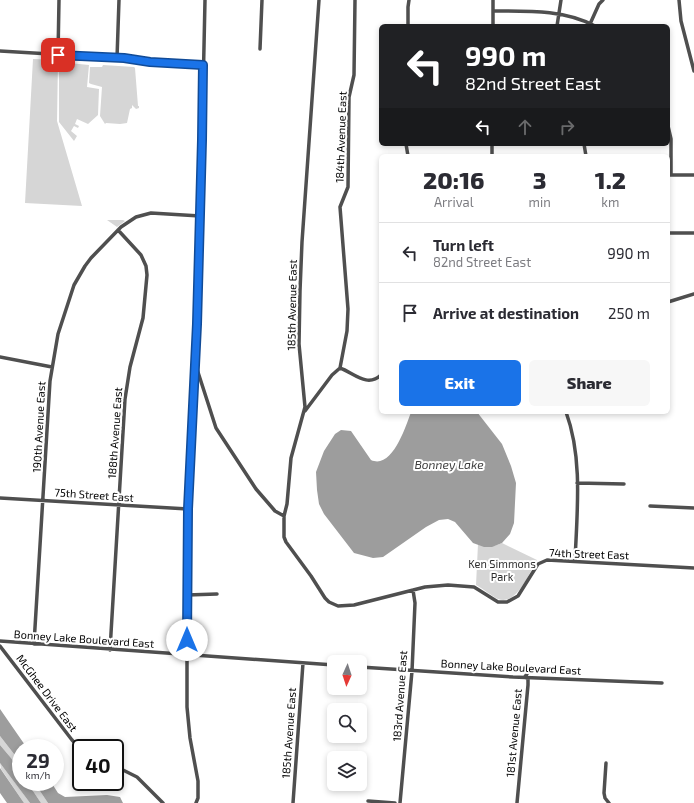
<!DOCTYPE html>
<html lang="en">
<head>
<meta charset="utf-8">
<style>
  :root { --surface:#fff; --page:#f7f7f7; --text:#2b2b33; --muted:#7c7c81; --line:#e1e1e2; --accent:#1a73e8 }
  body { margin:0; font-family:"Exo 2",sans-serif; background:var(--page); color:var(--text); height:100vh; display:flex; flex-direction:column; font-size:15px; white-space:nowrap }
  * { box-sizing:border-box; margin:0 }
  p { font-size:13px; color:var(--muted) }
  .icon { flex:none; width:22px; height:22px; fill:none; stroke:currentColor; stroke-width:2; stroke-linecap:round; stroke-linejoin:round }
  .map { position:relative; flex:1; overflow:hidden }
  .details { position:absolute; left:379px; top:154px; width:291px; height:260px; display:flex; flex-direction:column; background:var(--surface); border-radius:6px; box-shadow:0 2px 6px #0003 }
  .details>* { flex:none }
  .banner { position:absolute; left:379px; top:24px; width:291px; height:122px; border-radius:6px; box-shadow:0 2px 6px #0003; background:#202124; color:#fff; overflow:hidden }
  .needle { width:26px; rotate:183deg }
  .fabs { position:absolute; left:327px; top:655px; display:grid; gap:8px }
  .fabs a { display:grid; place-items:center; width:40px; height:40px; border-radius:6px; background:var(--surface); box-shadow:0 2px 6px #0003; font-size:20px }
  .speed { position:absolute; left:12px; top:739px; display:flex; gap:8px; font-size:20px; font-weight:700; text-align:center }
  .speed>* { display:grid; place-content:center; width:52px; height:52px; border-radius:50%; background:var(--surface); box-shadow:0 2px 6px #0003; line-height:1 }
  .speed small { font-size:10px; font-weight:400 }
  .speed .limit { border:2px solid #111; border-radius:6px; background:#fff; color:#111 }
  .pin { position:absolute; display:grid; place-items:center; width:34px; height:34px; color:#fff; margin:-17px; border-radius:8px; box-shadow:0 2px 6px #0006 }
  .me { position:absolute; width:44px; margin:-22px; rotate:0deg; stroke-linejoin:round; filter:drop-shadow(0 0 3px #0008) }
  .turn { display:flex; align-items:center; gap:14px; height:84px; padding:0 20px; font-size:18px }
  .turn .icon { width:52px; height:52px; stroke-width:2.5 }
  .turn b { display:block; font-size:28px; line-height:34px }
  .lanes { display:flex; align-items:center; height:38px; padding:0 20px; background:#0003; justify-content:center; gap:20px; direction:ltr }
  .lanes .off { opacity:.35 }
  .eta { display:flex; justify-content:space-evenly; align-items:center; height:68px; text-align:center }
  .eta b { font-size:24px; font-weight:800; line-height:28px }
  .button { display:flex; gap:8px; margin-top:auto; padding:8px 20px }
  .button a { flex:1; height:46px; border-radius:6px; background:var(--accent); color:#fff; font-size:16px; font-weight:800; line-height:46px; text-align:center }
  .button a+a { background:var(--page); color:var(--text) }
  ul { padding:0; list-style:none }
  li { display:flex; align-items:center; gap:12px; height:60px; padding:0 20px; border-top:1px solid var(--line) }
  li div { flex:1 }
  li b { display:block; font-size:15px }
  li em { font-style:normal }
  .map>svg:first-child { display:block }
  .green { fill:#d6d6d6 }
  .water { fill:#9d9d9d }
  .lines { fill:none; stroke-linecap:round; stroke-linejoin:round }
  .minor { stroke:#4f4f4f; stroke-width:3.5 }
  .route-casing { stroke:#114b97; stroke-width:10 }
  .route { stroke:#1a73e8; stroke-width:7 }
  .labels { text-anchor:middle; stroke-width:4; stroke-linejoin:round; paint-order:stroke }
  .street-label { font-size:11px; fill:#000; stroke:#fff }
  .park-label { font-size:11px; fill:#2d2d2d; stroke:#fff }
  .water-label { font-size:12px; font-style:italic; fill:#3e3e3e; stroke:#fff }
</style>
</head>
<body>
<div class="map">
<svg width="694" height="803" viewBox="0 0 694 803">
  <rect width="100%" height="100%" fill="#fff"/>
  <path class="green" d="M33,59L58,60L57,121L82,206L25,203Z
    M59,62L89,65L87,87L99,89L98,115L88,124L77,119L75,124L79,126L78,128L74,126L71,131L77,136L74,141L59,122Z
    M103,65L134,67L135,68L138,106H139V108L136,109L132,105V108L130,109L127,123L120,124L106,123L105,124L100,116L102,87L91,84L89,83L90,67H102Z
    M107,220H123L125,221L117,227Z
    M502,543L537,560C529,573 517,606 498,599C491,596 484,589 476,585L478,544C487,548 493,547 502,543Z
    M0,736L21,763V773L11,758L0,745Z
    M0,763L30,803H24L1,769Z
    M27,782H34L48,803H41Z"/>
  <path class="water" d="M411,412H477L502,444L511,466L516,483L514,523L510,534L502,543L492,547H484L473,543L455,522L448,519L439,520L426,527L383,557L373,558L354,553L324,514L319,504L317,490L316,472L324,451L335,434L341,430L351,431L371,460C392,470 406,426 411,412Z
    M0,709L27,748H21V763L0,736Z
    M0,745L11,758L21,773V782H27L41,803H30L0,763Z
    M0,768L24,803H7L0,793Z
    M34,782H51L58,793L65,797L107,795L120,797L123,803H48Z"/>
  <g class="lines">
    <path class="minor" d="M319,0L302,242L300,291L299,344L305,407L291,458L287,504L284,516V537L286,542L311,576L325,598L329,602L338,606L354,605L425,587L448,585L474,587L498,602H507L518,596L538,564L547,560L694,568
      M679,0L681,21L694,71
      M493,11C526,11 564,9 595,26
      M590,24L599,4L603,0
      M408,26V7L409,0
      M493,26V0
      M557,26L561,0
      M260,49L262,0
      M0,51L117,58L149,63L203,65
      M58,55L59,0
      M117,58L119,0
      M668,126L671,139V175
      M406,144L408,156
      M584,144L586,156
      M492,156V144
      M668,175H694
      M668,233H694
      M668,302L694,294
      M0,357L52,367
      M196,366L216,428L256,489L275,511L284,516
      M340,368L347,331L348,309L340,207L348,187L349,97L354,75L355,0
      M340,368C354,373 367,388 381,375
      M305,411L332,375L340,368
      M566,412C583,458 577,512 575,561
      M577,483L624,484
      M0,498L188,509
      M650,506L694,508
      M187,595L217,594
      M0,641L334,665
      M34,644L50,381L58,334L74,285L85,266L91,258L121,227L136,217L151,213L200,216
      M0,646L72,740L81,749
      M110,650L125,399L130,367L143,318L147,275L146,266L141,255L118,230
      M360,667L513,677L662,683
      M525,677L531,667
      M606,763L604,793L605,798L609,803
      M115,766L137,777L163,803
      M368,801L395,803
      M196,803L198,798V781L190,738L187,707V530L197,326L202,139L205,0
      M293,803L303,663
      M400,803L412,671L415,603L413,590
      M517,803L528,685V680L526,677"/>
  </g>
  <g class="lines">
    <defs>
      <path id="route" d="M58,55L124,58L150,62L203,65L202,140L197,324L188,509L187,640"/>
    </defs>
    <use href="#route" class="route-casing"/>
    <use href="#route" class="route"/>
  </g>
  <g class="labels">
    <g class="street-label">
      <text transform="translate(341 137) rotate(-88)" y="4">184th Avenue East</text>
      <text transform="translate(292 305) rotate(-89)" y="4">185th Avenue East</text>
      <text transform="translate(39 427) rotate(-87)" y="4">190th Avenue East</text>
      <text transform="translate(115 433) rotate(-86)" y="4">188th Avenue East</text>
      <text transform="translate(94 495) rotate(4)" y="4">75th Street East</text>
      <text transform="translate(589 554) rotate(2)" y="4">74th Street East</text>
      <text transform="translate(84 639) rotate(4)" y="4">Bonney Lake Boulevard East</text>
      <text transform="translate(511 667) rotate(3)" y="4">Bonney Lake Boulevard East</text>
      <text transform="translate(47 693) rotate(53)" y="4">McGhee Drive East</text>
      <text transform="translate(400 696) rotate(-86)" y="4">183rd Avenue East</text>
      <text transform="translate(289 733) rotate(-86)" y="4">185th Avenue East</text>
      <text transform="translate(514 733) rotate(-85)" y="4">181st Avenue East</text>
    </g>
    <g class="park-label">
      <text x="502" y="568">Ken Simmons<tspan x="502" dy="13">Park</tspan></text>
    </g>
    <g class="water-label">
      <text x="449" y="469">Bonney Lake</text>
    </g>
  </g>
</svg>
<div class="fabs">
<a><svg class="needle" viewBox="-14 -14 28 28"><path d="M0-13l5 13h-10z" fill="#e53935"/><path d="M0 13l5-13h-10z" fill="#7c7c81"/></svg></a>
<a><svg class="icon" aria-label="search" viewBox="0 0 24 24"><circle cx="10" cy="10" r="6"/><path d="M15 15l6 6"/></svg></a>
<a><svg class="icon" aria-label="layers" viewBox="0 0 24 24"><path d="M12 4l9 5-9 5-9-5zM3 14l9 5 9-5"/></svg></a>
</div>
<div class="speed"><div>29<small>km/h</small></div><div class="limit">40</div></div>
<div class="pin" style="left:58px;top:55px;background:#d93025"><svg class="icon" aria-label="arrive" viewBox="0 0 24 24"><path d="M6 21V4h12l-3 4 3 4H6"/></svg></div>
<svg class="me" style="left:187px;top:640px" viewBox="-20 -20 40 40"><circle r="19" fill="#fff"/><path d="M0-13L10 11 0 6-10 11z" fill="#1a73e8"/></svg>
<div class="banner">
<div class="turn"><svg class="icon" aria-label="left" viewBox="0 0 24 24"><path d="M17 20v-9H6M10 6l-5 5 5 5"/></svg><div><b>990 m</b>82nd Street East</div></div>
<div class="lanes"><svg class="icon" aria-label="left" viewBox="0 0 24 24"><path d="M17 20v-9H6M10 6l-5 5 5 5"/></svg><svg class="icon off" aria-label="ahead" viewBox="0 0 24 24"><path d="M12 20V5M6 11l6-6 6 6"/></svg><svg class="icon off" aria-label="right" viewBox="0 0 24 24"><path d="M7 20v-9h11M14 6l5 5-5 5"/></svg></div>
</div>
<section class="details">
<div class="eta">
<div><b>20:16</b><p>Arrival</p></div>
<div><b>3</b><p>min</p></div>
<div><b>1.2</b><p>km</p></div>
</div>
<ul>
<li><svg class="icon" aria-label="left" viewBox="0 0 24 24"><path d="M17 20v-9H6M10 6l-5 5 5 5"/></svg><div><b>Turn left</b><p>82nd Street East</p></div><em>990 m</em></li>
<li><svg class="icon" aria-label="arrive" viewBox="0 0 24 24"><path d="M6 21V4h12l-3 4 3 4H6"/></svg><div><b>Arrive at destination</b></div><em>250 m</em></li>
</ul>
<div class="button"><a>Exit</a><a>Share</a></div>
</section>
</div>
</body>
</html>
